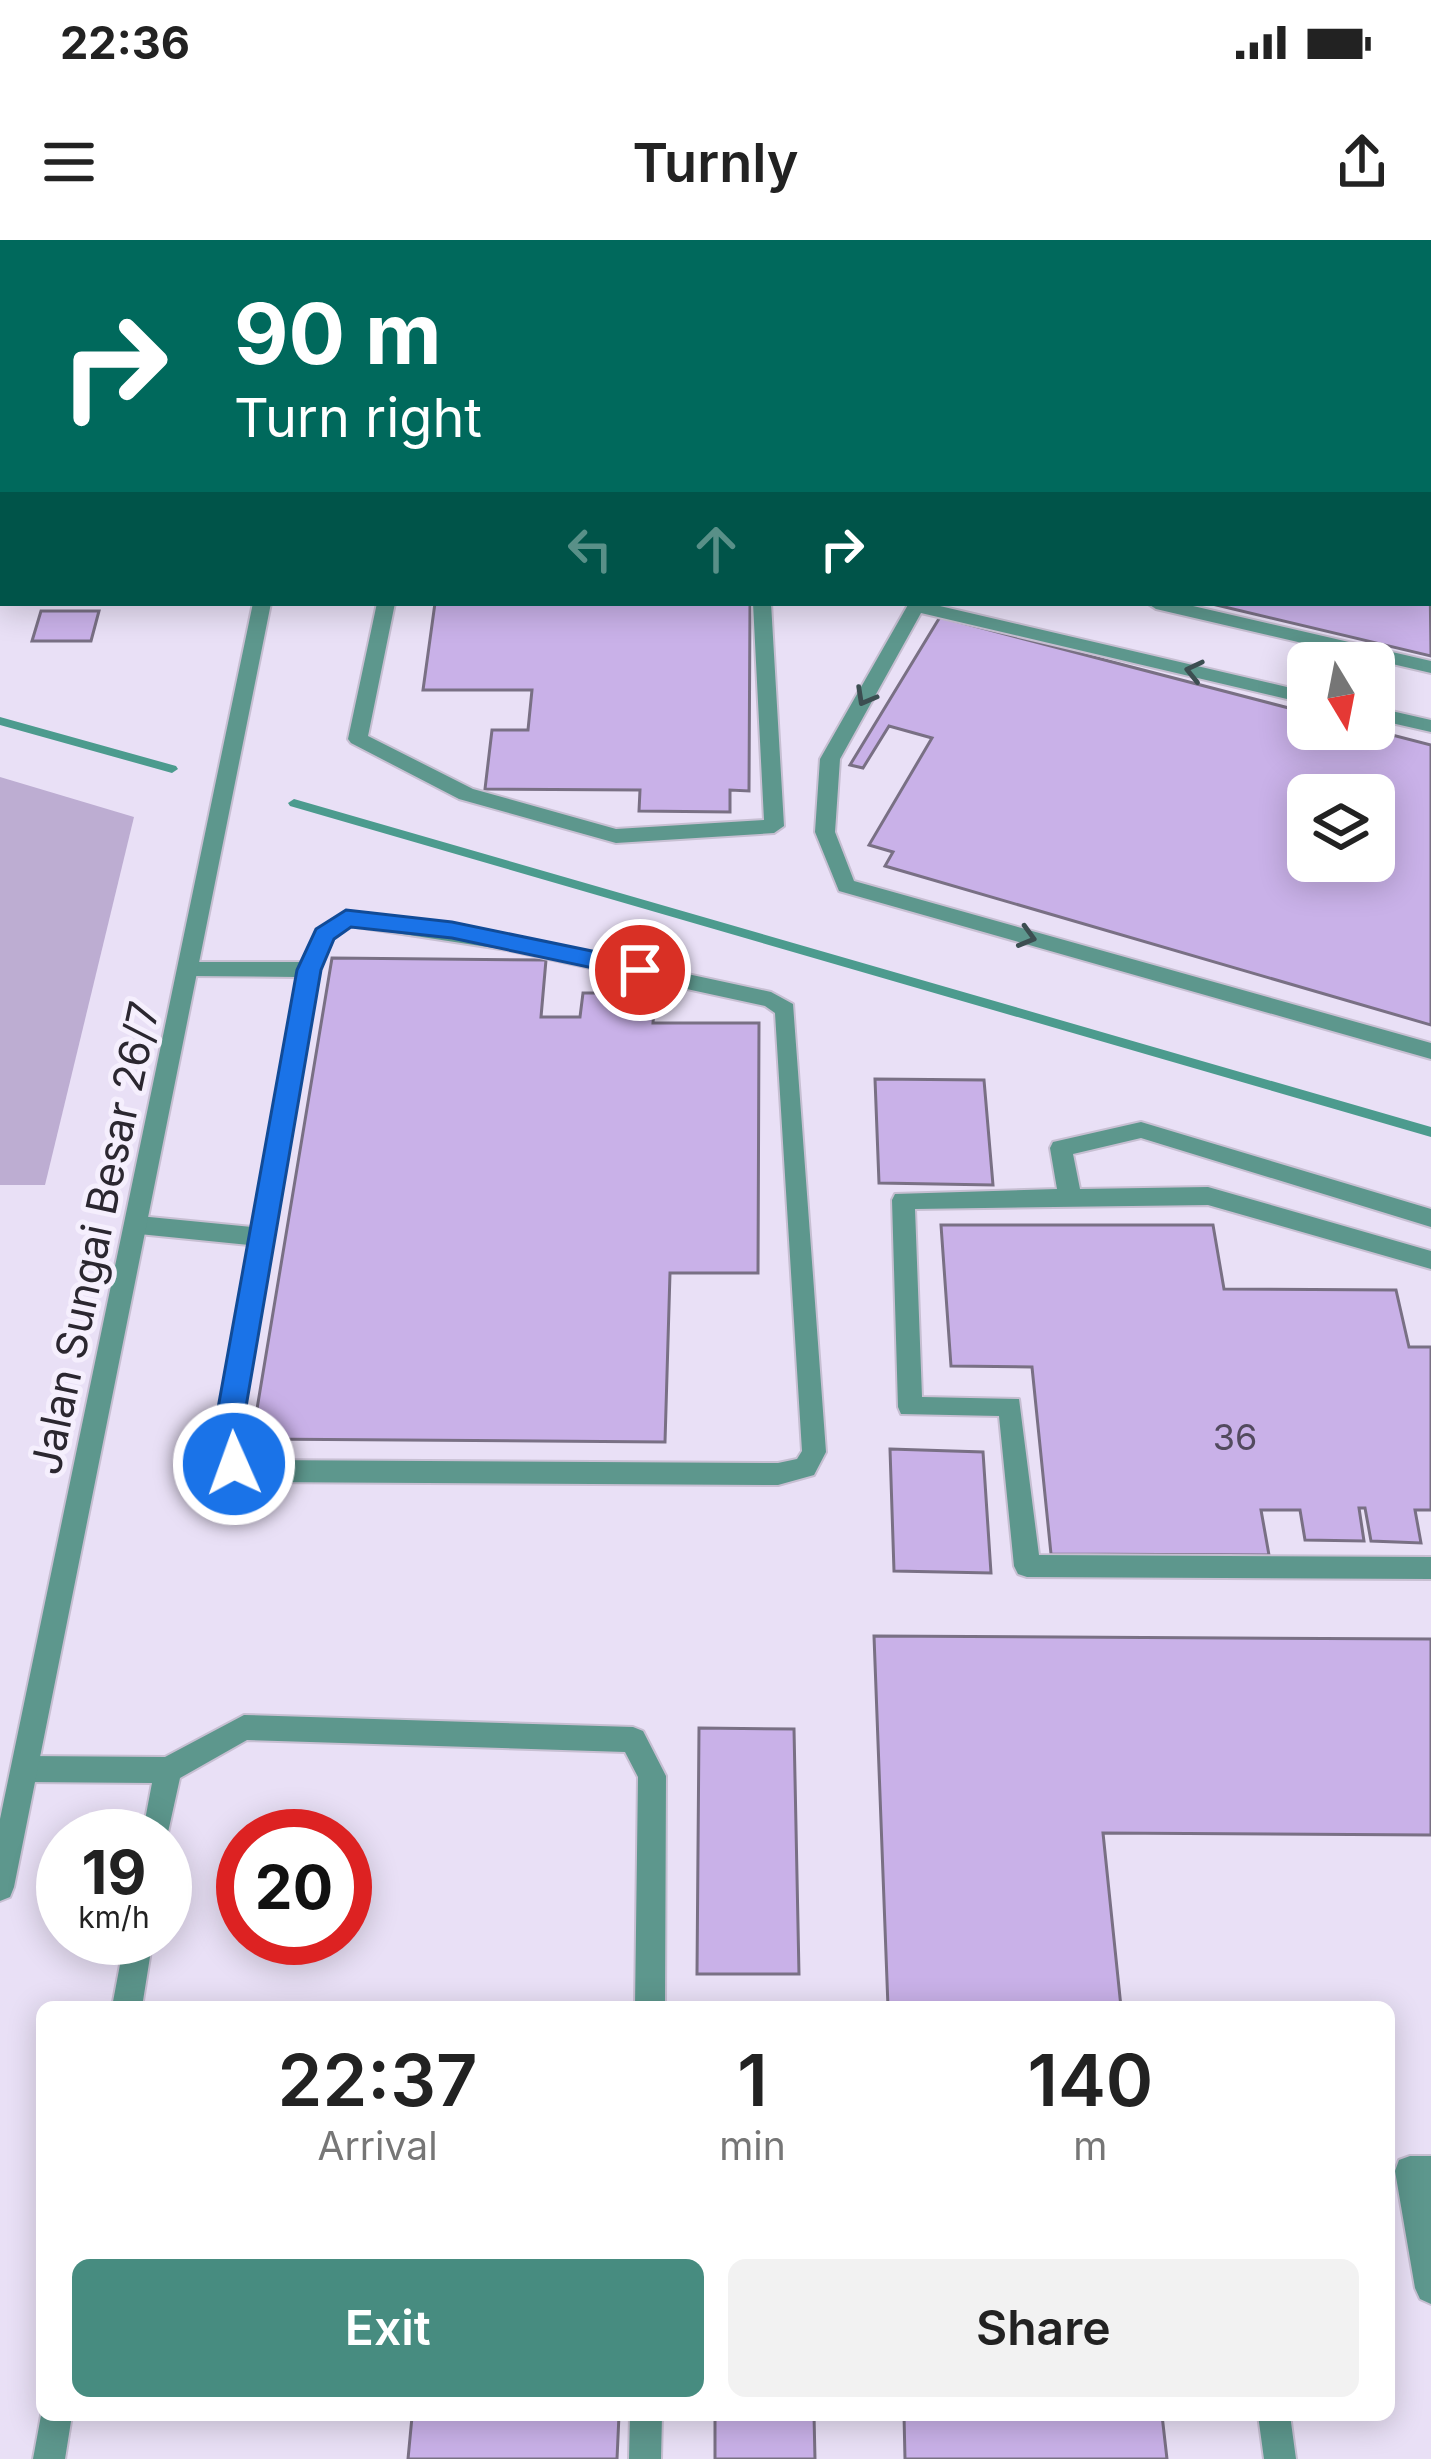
<!DOCTYPE html>
<html lang="en">
<head>
<meta charset="utf-8">
<style>
  :root { --surface:#fff; --page:#f2f2f2; --text:#222; --muted:#767676; --accent:#478c80 }
  body { margin:0; font-family:Inter,sans-serif; background:var(--page); color:var(--text); height:100vh; display:flex; flex-direction:column; font-size:45px; white-space:nowrap }
  * { box-sizing:border-box; margin:0 }
  p { font-size:39px; color:var(--muted) }
  .icon { flex:none; width:66px; height:66px; fill:none; stroke:currentColor; stroke-width:2; stroke-linecap:round; stroke-linejoin:round }
  .map { position:relative; flex:1; overflow:hidden }
  .drawer { position:absolute; left:36px; top:1761px; width:1359px; height:420px; display:flex; flex-direction:column; background:var(--surface); border-radius:18px; box-shadow:0 6px 30px #0003 }
  .drawer>* { flex:none }
  .hud { position:absolute; left:0px; top:0px; width:1431px; height:366px; box-shadow:0 6px 30px #0003; background:#00695c; color:#fff; overflow:hidden }
  .needle { width:78px; rotate:170deg }
  .controls { position:absolute; left:1287px; top:402px; display:grid; gap:24px }
  .controls a { display:grid; place-items:center; width:108px; height:108px; border-radius:18px; background:var(--surface); box-shadow:0 6px 30px #0003; font-size:60px }
  .speed { position:absolute; left:36px; top:1569px; display:flex; gap:24px; font-size:60px; font-weight:700; text-align:center }
  .speed>* { display:grid; place-content:center; width:156px; height:156px; border-radius:50%; background:var(--surface); box-shadow:0 6px 30px #0003; line-height:1 }
  .speed small { font-size:30px; font-weight:400 }
  .speed .limit { border:18px solid #d22; background:#fff; color:#111 }
  .pin { position:absolute; display:grid; place-items:center; width:102px; height:102px; color:#fff; margin:-51px; border:6px solid #fff; border-radius:50%; box-shadow:0 3px 12px #0007 }
  .me { position:absolute; width:132px; margin:-66px; rotate:358deg; stroke-linejoin:round; filter:drop-shadow(0 0 9px #0008) }
  .turn { display:flex; align-items:center; gap:42px; height:252px; padding:0 36px; font-size:54px }
  .turn .icon { width:156px; height:156px; stroke-width:2.5 }
  .turn b { display:block; font-size:84px; line-height:102px }
  .lanes { display:flex; align-items:center; height:114px; padding:0 36px; background:#0003; justify-content:center; gap:60px; direction:ltr }
  .lanes .off { opacity:.35 }
  .eta { display:flex; justify-content:space-evenly; align-items:center; height:204px; text-align:center }
  .eta b { font-size:72px; font-weight:600; line-height:84px }
  .action { display:flex; gap:24px; margin-top:auto; padding:24px 36px }
  .action a { flex:1; height:138px; border-radius:18px; background:var(--accent); color:#fff; font-size:48px; font-weight:600; line-height:138px; text-align:center }
  .action a+a { background:var(--page); color:var(--text) }
  .status { display:flex; justify-content:space-between; align-items:center; height:84px; padding:0 60px; background:var(--surface); direction:ltr }
  .status svg { height:33px; fill:currentColor }
  header { display:flex; justify-content:space-between; align-items:center; height:156px; padding:0 36px; background:var(--surface); font-size:54px; font-weight:600 }
  .map>svg:first-child { display:block }
  .green { fill:#bdadd2 }
  .lines { fill:none; stroke-linecap:round; stroke-linejoin:round }
  .stream { fill:#4c9b8e; fill-rule:evenodd }
  .building { fill:#c9b1e8; stroke:#797084; stroke-width:3; fill-rule:evenodd }
  .lane-casing { stroke:#c7bfd2; stroke-width:4 }
  .street-casing { stroke:#c7bfd2; stroke-width:4 }
  .secondary-casing { stroke:#c7bfd2; stroke-width:4 }
  .lane { fill:#5d978d; fill-rule:evenodd }
  .street { fill:#5d978d; fill-rule:evenodd }
  .secondary { fill:#1f6e63; fill-rule:evenodd }
  .oneway { stroke:#3c4e51 }
  .route { fill:#1a73e8; stroke:#114b97; stroke-width:3 }
  .labels { text-anchor:middle; stroke-width:10; stroke-linejoin:round; paint-order:stroke }
  .number-label { font-size:36px; fill:#524a5e }
  .street-label { font-size:42px; fill:#2b2730; stroke:#f5effd }
</style>
</head>
<body>
<div class="status"><b>22:36</b><svg viewBox="0 0 49 12"><path d="M0 12V9h3v3zM5 12V6h3v6zM10 12V3h3v9zM15 12V0h3v12zM26 1h20v11H26zM47 4h2v5h-2z"/></svg></div>
<header><svg class="icon" aria-label="menu" viewBox="0 0 24 24"><path d="M4 6h16M4 12h16M4 18h16"/></svg>Turnly<svg class="icon" aria-label="share" viewBox="0 0 24 24"><path d="M12 15V3M7 8l5-5 5 5M5 13v7h14v-7"/></svg></header>
<div class="map">
<svg width="1431" height="2219" viewBox="0 0 1431 2219">
  <rect width="100%" height="100%" fill="#e9e0f6"/>
  <path class="green" d="M0,537L134,577L45,945H0Z"/>
  <g class="lines">
    <path class="stream" d="M0,477L176,526L178,529L172,533L0,485Z
      M294,559L1431,887V897L290,566L288,563Z"/>
  </g>
  <path class="building" d="M205,0H588L199,3Z
    M1428,175L1431,416L1208,363H1428Z
    M435,363H750L749,551L730,550V572L639,571L640,550L485,549L492,490H528L532,450H423Z
    M41,371H99L91,401H32Z
    M940,377L1308,473V489H1369L1431,505V785L885,626L893,612L869,605L932,498L889,486L863,528L850,525ZM1308,555H1374V621H1308Z
    M332,718L546,720L541,777H580L583,753H655L653,783H759L758,1033H670L665,1202L252,1199Z
    M875,839L984,840L993,945L879,943Z
    M941,985H1213L1224,1049L1396,1050L1409,1107H1431V1270H1415L1421,1303L1371,1301L1365,1268H1359L1364,1301L1305,1300L1300,1270H1261L1269,1315L1051,1314L1032,1127L951,1126Z
    M890,1209L983,1212L991,1333L894,1331Z
    M874,1396L1431,1399V1595L1103,1593L1121,1767H888Z
    M699,1488L794,1489L799,1734H697Z
    M619,2175L617,2219H408L412,2177L378,2176Z
    M715,2175H814L815,2219H715Z
    M904,2175H1162L1167,2219H905Z"/>
  <g class="lines">
    <defs>
      <path id="lane" d="M64,0H84L62,3Z
        M607,0H626L605,3Z
        M834,0H853L832,3Z
        M1060,0H1081L1083,3H1063Z
        M1105,0H1125L1103,3Z
        M3,29V40L0,41V30Z
        M1428,146L1431,147V158L1428,157Z
        M377,363H395L368,496L473,549L616,589L764,580L753,363H771L784,586L774,593L616,603L459,559L351,503L348,499Z
        M909,363H927L1308,452V464L921,373L840,519L835,592L854,641L1431,803V819L839,651L815,592L820,519Z
        M1147,363H1180L1431,421V433L1156,369Z
        M1374,467L1431,480V492L1374,479Z
        M346,671L507,695L771,752L793,764L826,1212L814,1235L778,1245L258,1242L225,1231L215,1196L249,1005L139,994L127,985L139,976L252,987L297,737L190,736L180,729L190,722H302L317,690ZM350,686L507,710L765,766L775,773L802,1211L797,1219L778,1223L258,1220L245,1216L239,1196L319,730L333,699Z
        M1141,882L1431,969V987L1141,898L1073,914L1080,949L1208,947L1431,1011V1029L1208,965L915,969L922,1157L1019,1159L1039,1315L1431,1317V1339L1027,1337L1018,1334L1014,1326L999,1176L901,1174L898,1167L892,960L895,954L1057,949L1050,908L1053,902Z
        M244,1475L633,1487L643,1491L666,1536L665,1767H635L638,1537L625,1512L247,1500L180,1538L165,1606V1596H142L152,1543L25,1542L15,1538L11,1529L15,1520L25,1516L165,1517Z
        M125,1698H153L142,1767H112Z
        M1410,1916H1431V2064L1420,2059L1415,2048L1395,1931L1399,1920Z
        M42,2170V2175H72L65,2219H33Z
        M630,2175H662L661,2219H629Z
        M1258,2175H1290L1296,2219H1264Z"/>
      <path id="street" d="M714,0H734L712,3Z
        M0,232H3V242H0Z
        M253,363H271L14,1647L10,1657L0,1661V1579Z"/>
      <path id="secondary" d="M1234,0H1256L1258,3H1237Z
        M1325,0H1347L1349,3H1328Z
        M1428,33L1431,34V44L1428,43Z
        M1428,72L1431,73V84L1428,83Z"/>
    </defs>
    <use href="#lane" class="lane-casing"/>
    <use href="#street" class="street-casing"/>
    <use href="#secondary" class="secondary-casing"/>
    <use href="#lane" class="lane"/>
    <use href="#street" class="street"/>
    <use href="#secondary" class="secondary"/>
  </g>
  <defs><path id="oneway-chevron" d="M-2-3.5L2.5 0L-2 3.5" fill="none" stroke-width="1.6" stroke-linecap="round" stroke-linejoin="round" transform="scale(3)"/></defs>
  <g class="oneway">
    <use href="#oneway-chevron" transform="translate(1194 431) rotate(-167)"/>
    <use href="#oneway-chevron" transform="translate(865 457) rotate(119)"/>
    <use href="#oneway-chevron" transform="translate(1027 697) rotate(16)"/>
  </g>
  <path class="route" d="M346,670L452,682L640,721L652,730L640,738L452,698L351,687L334,699L321,730L241,1196L248,1224L244,1233H224L213,1196L297,730L316,689Z"/>
  <g class="labels">
    <g class="number-label">
      <text x="1235" y="1210">36</text>
    </g>
    <g class="street-label">
      <text transform="translate(95 998) rotate(-78)" y="15">Jalan Sungai Besar 26/7</text>
    </g>
  </g>
</svg>
<div class="controls">
<a><svg class="needle" viewBox="-14 -14 28 28"><path d="M0-13l5 13h-10z" fill="#e53935"/><path d="M0 13l5-13h-10z" fill="#767676"/></svg></a>
<a><svg class="icon" aria-label="layers" viewBox="0 0 24 24"><path d="M12 4l9 5-9 5-9-5zM3 14l9 5 9-5"/></svg></a>
</div>
<div class="speed"><div>19<small>km/h</small></div><div class="limit">20</div></div>
<div class="pin" style="left:640px;top:730px;background:#d93025"><svg class="icon" aria-label="arrive" viewBox="0 0 24 24"><path d="M6 21V4h12l-3 4 3 4H6"/></svg></div>
<svg class="me" style="left:234px;top:1224px" viewBox="-20 -20 40 40"><circle r="17" fill="#1a73e8" stroke="#fff" stroke-width="3"/><path d="M0-11L8 9 0 5-8 9z" fill="#fff"/></svg>
<div class="hud">
<div class="turn"><svg class="icon" aria-label="right" viewBox="0 0 24 24"><path d="M7 20v-9h11M14 6l5 5-5 5"/></svg><div><b>90 m</b>Turn right</div></div>
<div class="lanes"><svg class="icon off" aria-label="left" viewBox="0 0 24 24"><path d="M17 20v-9H6M10 6l-5 5 5 5"/></svg><svg class="icon off" aria-label="ahead" viewBox="0 0 24 24"><path d="M12 20V5M6 11l6-6 6 6"/></svg><svg class="icon" aria-label="right" viewBox="0 0 24 24"><path d="M7 20v-9h11M14 6l5 5-5 5"/></svg></div>
</div>
<section class="drawer">
<div class="eta">
<div><b>22:37</b><p>Arrival</p></div>
<div><b>1</b><p>min</p></div>
<div><b>140</b><p>m</p></div>
</div>
<div class="action"><a>Exit</a><a>Share</a></div>
</section>
</div>
</body>
</html>
